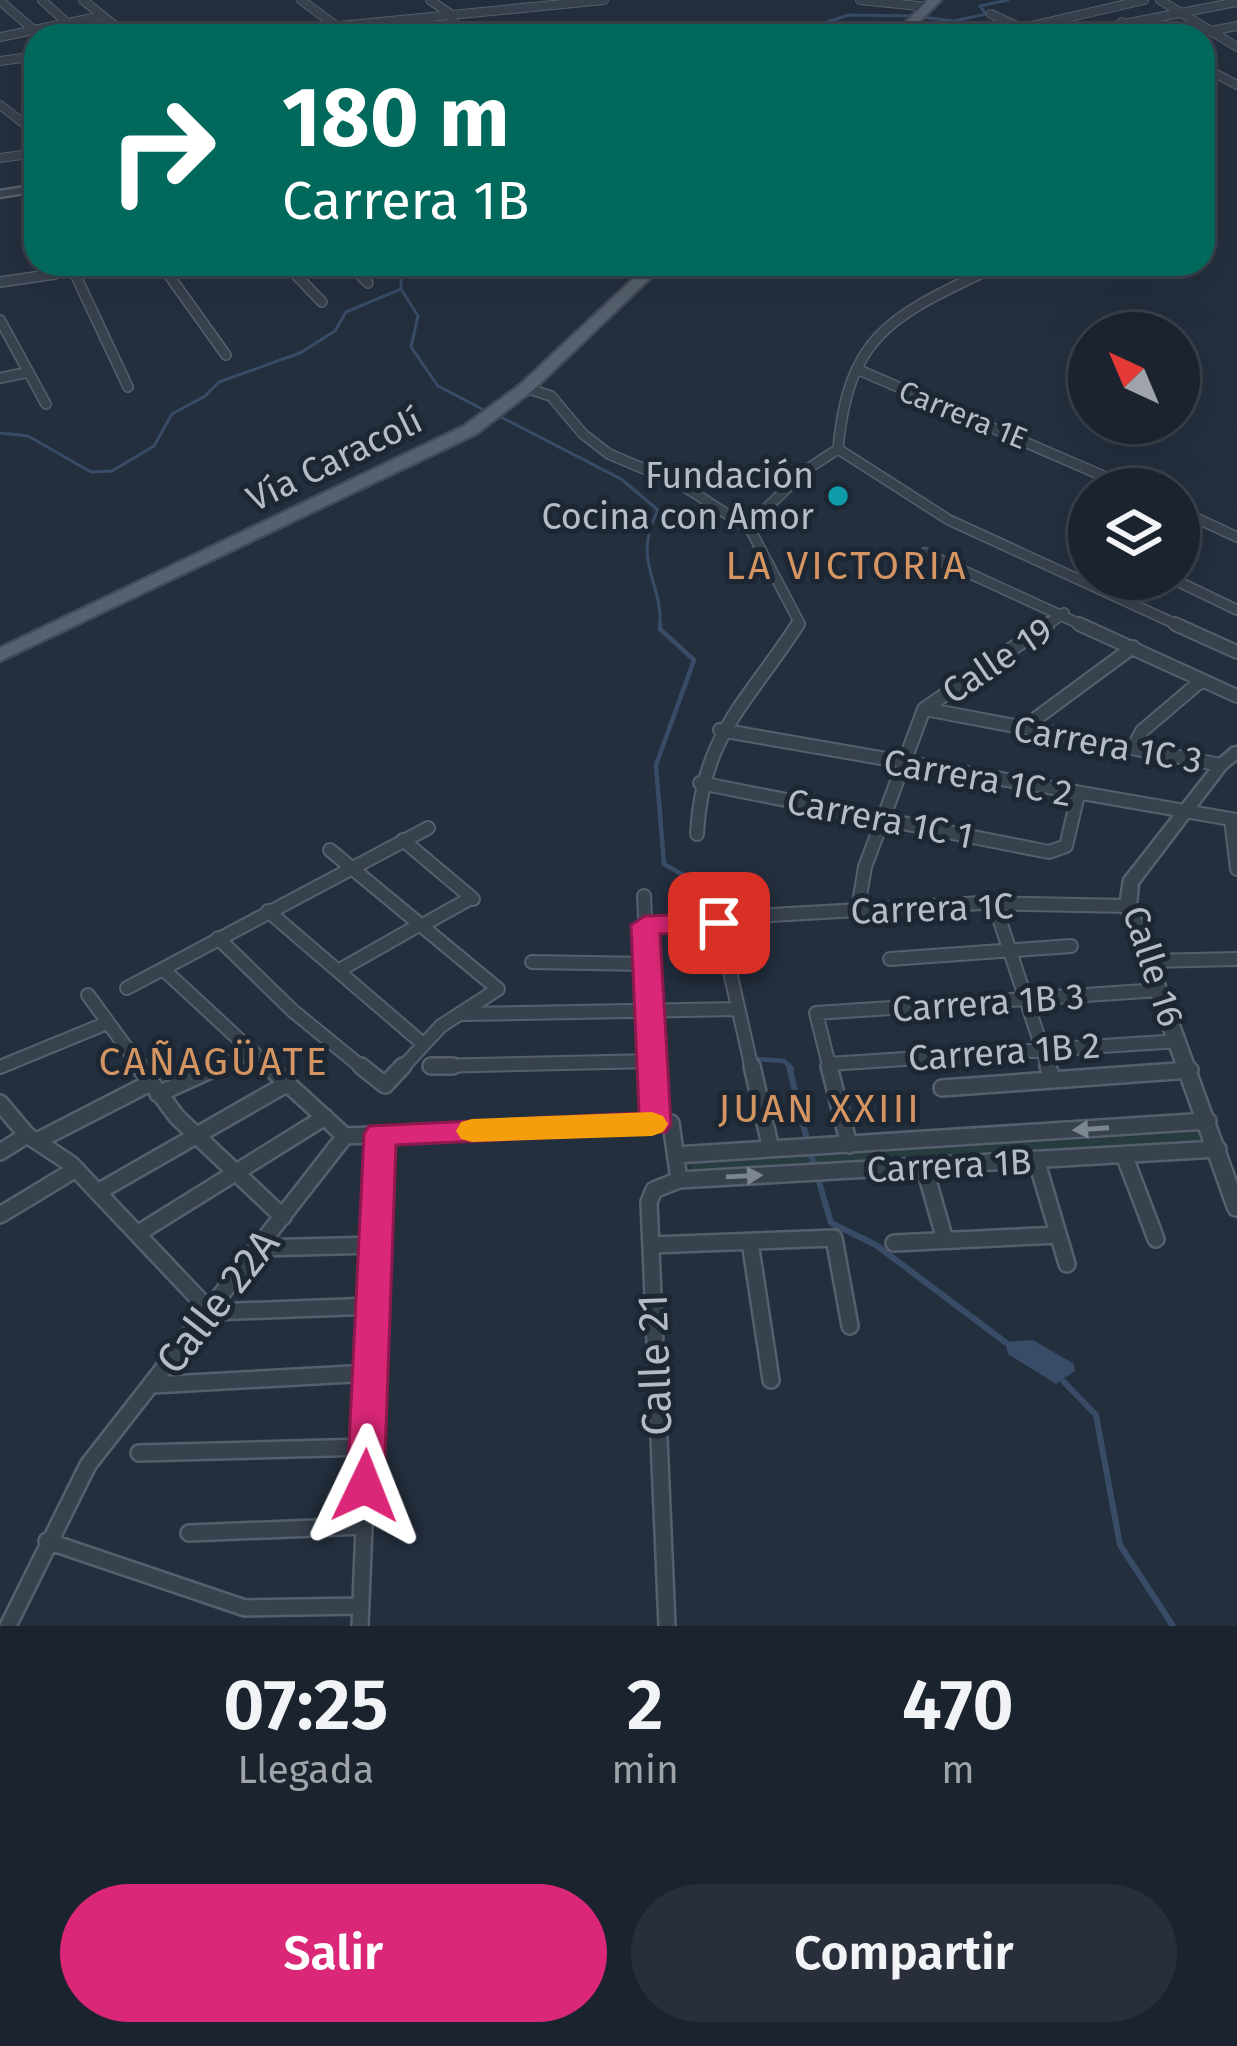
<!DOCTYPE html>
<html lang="es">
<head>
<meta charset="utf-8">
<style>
  :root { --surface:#1b232e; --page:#282f3a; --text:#f1f3f6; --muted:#a0a4aa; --line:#39404a; --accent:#db2777 }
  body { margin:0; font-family:"Fira Sans",sans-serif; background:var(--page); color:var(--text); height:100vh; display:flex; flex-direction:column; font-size:45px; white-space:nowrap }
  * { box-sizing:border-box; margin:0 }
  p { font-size:39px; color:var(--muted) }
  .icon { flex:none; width:66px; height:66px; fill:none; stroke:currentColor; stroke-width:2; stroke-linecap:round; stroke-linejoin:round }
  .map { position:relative; height:1626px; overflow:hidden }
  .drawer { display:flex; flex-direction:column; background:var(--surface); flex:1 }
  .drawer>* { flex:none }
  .hud { position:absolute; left:24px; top:24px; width:1191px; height:252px; border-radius:36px; box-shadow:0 12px 48px #0002,0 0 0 3px var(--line); background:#00695c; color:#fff; overflow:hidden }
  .needle { width:78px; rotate:316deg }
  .fabs { position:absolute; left:1068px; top:312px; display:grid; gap:24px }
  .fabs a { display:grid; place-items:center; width:132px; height:132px; border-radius:50%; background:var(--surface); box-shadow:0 12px 48px #0002,0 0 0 3px var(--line); font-size:60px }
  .pin { position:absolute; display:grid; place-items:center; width:102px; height:102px; color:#fff; margin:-51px; border-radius:24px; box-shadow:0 6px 18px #0006 }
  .me { position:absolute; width:132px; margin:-66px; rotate:2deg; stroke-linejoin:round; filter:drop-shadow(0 0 9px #0008) }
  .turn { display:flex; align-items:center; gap:42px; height:252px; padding:0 60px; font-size:54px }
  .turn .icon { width:156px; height:156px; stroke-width:2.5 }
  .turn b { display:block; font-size:84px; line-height:102px }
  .eta { display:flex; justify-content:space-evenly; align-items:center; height:204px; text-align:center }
  .eta b { font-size:72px; font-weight:600; line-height:84px }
  .primary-button { display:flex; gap:24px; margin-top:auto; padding:24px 60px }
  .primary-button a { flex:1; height:138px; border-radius:72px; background:var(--accent); color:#fff; font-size:48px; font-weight:600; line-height:138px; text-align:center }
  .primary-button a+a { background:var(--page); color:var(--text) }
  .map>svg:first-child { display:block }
  .green { fill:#263c3f }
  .water { fill:#394c67 }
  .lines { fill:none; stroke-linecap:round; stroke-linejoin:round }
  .stream-far2 { stroke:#394c67; stroke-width:3 }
  .stream-far1 { stroke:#394c67; stroke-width:4.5 }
  .stream { stroke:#394c67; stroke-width:6 }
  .minor-far3-casing { stroke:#565f6c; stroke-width:10 }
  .minor-far2-casing { stroke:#565f6c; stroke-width:12 }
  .minor-far1-casing { stroke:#565f6c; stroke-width:16 }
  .minor-casing { stroke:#565f6c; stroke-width:20 }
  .tertiary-casing { stroke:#565f6c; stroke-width:5 }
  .primary-casing { stroke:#414a57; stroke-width:5 }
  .minor-far3 { stroke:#38414e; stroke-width:8 }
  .minor-far2 { stroke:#38414e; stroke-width:9 }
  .minor-far1 { stroke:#38414e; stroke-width:12 }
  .minor { stroke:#38414e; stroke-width:15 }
  .tertiary { fill:#38414e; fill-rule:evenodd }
  .primary { fill:#56606e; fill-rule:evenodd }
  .oneway { fill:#7c8592 }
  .route { fill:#db2777; stroke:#8e194d; stroke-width:3 }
  .slow { fill:#f59e0b }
  .culture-dot { fill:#0f9aa8; stroke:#1d2633; stroke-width:4.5 }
  .labels { text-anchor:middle; stroke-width:10; stroke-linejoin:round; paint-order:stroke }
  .far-street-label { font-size:30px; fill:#b4bcc9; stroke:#1d2633 }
  .street-label { font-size:36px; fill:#b4bcc9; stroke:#1d2633 }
  .poi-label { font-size:36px; fill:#b4bcc9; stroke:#1d2633; text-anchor:end }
  .neighbourhood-label { font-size:39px; letter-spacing:3px; fill:#d59563; stroke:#1d2633 }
  .near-street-label { font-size:42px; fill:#b4bcc9; stroke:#1d2633 }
</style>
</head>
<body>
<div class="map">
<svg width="1237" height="1626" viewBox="0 0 1237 1626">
  <rect width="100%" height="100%" fill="#242f3e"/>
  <path class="green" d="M1201,1132L1204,1141L692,1173L691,1164Z"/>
  <path class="water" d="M1033,1340L1074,1364L1075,1371L1056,1384L1008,1354L1005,1342Z"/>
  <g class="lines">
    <path class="stream-far2" d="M921,17L954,21L986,14L980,6L1008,0
      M783,36L849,15L912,16
      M401,289L418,316L411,347L438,386L486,411
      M497,415L621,479L658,510C631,562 663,581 660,627
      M0,433L28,436L91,472L112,471L154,446L172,414L205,396L219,382L300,353L335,331L346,312L401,289V264"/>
    <path class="stream-far1" d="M660,624V629L694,660L656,765L664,864L716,894L725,925
      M755,1059L784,1061L792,1069"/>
    <path class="stream" d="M789,1066L807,1140
      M810,1151L831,1223L876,1245L1005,1342
      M1064,1382L1096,1415L1120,1545L1173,1626"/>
    <defs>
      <path id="minor-far3" d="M42,0L81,36
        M83,0L128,36
        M301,0L350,36
        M430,0L449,13L462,36
        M860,0L928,7
        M1160,0L1237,47
        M0,1L35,31
        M991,14L1038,36
        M1122,22L1147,36
        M236,36L604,0
        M988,36L1144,0
        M1062,36L1237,2
        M1185,36L1237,26
        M0,37L102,16
        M0,61L36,56
        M1203,67L1237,85
        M0,105L36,133
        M0,158L36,153
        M70,264L76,277
        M160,264L170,277
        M285,264L298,277
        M348,264L362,277
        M33,277L132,264
        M974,277L1003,264"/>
      <path id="minor-far2" d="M75,274L128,387
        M168,274L226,355
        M295,274L322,302
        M359,274L368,283
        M0,282L55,274
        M0,320L46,404
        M859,370L1133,489
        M0,378L29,372
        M526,388L551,396L583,434L609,454L682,485L750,529
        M838,449L949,520L1182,627
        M1179,510L1237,537
        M925,553L1086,627
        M1173,579L1237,610
        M796,627L799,622L750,529L753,521L806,470L838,449C848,340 887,318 980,274
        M1044,627L1064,613"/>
      <path id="minor-far1" d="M1079,624L1237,696
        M1175,624L1237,652
        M925,709L1221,765
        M1023,728L1133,647
        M720,730L1237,820
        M1133,748L1142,731L1202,680
        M700,783L1049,852L1066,846L1078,795
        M1231,819L1237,869
        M697,834C702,735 748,702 798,624
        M403,840L473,899
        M330,850L498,989L441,1026L401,1069
        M644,896L652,1069
        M995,906L1049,1069
        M858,908L865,867L924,709L1048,624
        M268,911L422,1043
        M735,917L982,903L1128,906
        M645,925L719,923L752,1069
        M421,926L471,898
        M218,938L293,1011L364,1069
        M890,959L1071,946
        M1149,961L1237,959
        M532,962L647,964
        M163,969L271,1069
        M338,971L419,925
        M127,988L428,828
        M88,995L142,1069
        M462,1014L737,1009
        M829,1064L1179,1041
        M431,1066L652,1061
        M0,1067L107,1023
        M214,1069L252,1051
        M830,1069L816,1013L1160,990"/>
      <path id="minor" d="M139,1066L177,1117L283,1217
        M268,1066L345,1136
        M361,1066L385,1085L403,1066
        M431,1066H453
        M652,1066L655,1124
        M752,1066L771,1149
        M829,1066L849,1145
        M1048,1066L1052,1079
        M942,1088L1190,1070
        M158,1094L220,1066
        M0,1103L27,1135L71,1164L211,1312L373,1306
        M345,1136L671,1123L679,1180
        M37,1141L150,1083
        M0,1152L27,1135
        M676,1155L1208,1121
        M1124,1155L1156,1239
        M1036,1159L1067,1264
        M924,1166L945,1240
        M98,1192L288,1083
        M0,1215L76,1169
        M137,1234L325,1117
        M750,1242L771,1380
        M894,1243L1058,1235
        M651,1245L834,1238L850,1326
        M260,1248L376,1245
        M152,1385L370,1373
        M139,1453L367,1447
        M189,1533L364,1526
        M47,1541L245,1608L360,1606
        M8,1626L88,1465L345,1136
        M360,1626L380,1134
        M667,1626L649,1202L654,1190L679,1180L1218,1149"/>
      <path id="tertiary" d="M36,185V191L0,197V191Z
        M1237,747V759L1226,768L1138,884L1136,906L1237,1184V1216L1231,1214L1228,1209L1120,906L1124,879L1216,762L1232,748Z"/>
      <path id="primary" d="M928,0H941L905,36H892Z
        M649,264H665L532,391L476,434L0,661V648L464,426L520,385Z"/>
    </defs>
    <use href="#minor-far3" class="minor-far3-casing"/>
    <use href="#minor-far2" class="minor-far2-casing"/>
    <use href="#minor-far1" class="minor-far1-casing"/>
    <use href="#minor" class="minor-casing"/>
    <use href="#tertiary" class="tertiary-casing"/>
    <use href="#primary" class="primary-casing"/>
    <use href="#minor-far3" class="minor-far3"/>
    <use href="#minor-far2" class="minor-far2"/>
    <use href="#minor-far1" class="minor-far1"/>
    <use href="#minor" class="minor"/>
    <use href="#tertiary" class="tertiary"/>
    <use href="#primary" class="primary"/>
  </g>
  <defs><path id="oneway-solid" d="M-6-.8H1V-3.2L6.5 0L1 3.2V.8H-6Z" transform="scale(3)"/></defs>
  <g class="oneway">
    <use href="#oneway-solid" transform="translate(1091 1129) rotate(176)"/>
    <use href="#oneway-solid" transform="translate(744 1176) rotate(-3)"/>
  </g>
  <path class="route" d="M719,913L729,916L733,923L729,930L660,934L671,1124L666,1132L396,1145L384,1486L379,1498L365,1502L352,1498L347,1486L364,1134L369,1126L639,1113L631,925L645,916Z"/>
  <path class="slow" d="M652,1112L663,1116L668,1124L663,1132L652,1136L472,1142L461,1139L456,1131L461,1122L472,1119Z"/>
  <circle class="culture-dot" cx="838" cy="496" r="12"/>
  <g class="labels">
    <g class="far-street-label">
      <text transform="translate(963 415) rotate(22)" y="10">Carrera 1E</text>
    </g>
    <g class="street-label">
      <text transform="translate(334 459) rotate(-26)" y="13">Vía Caracolí</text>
      <text transform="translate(997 660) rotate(-34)" y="13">Calle 19</text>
      <text transform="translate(1108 744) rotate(10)" y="13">Carrera 1C 3</text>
      <text transform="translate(978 777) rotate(10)" y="13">Carrera 1C 2</text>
      <text transform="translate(880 818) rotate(11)" y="13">Carrera 1C 1</text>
      <text transform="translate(932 908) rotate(-2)" y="13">Carrera 1C</text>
      <text transform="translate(1154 966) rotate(72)" y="13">Calle 16</text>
      <text transform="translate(988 1002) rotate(-4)" y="13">Carrera 1B 3</text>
      <text transform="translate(1004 1051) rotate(-4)" y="13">Carrera 1B 2</text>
      <text transform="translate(949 1165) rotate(-3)" y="13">Carrera 1B</text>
    </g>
    <g class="poi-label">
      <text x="814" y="488">Fundación<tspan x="814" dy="41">Cocina con Amor</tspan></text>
    </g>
    <g class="neighbourhood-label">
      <text x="847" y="579">LA VICTORIA</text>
      <text x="214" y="1075">CAÑAGÜATE</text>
      <text x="820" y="1122">JUAN XXIII</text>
    </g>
    <g class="near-street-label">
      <text transform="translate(217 1301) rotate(-52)" y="15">Calle 22A</text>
      <text transform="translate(654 1365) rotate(-92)" y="15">Calle 21</text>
    </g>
  </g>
</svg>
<div class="fabs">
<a><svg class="needle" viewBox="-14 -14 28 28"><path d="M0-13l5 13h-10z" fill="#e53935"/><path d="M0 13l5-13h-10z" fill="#a0a4aa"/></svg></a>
<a><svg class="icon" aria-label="layers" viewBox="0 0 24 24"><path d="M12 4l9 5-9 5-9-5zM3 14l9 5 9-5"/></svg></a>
</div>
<div class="pin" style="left:719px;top:923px;background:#d93025"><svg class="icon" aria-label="arrive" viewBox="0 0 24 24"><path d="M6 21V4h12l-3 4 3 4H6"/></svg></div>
<svg class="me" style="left:365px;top:1486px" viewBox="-20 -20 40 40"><path d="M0-17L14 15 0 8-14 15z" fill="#db2777" stroke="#fff" stroke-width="4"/></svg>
<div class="hud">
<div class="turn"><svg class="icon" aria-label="right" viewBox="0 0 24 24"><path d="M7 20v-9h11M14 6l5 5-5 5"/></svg><div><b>180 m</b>Carrera 1B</div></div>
</div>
</div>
<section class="drawer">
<div class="eta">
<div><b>07:25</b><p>Llegada</p></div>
<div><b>2</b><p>min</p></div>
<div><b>470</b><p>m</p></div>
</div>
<div class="primary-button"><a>Salir</a><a>Compartir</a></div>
</section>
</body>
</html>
